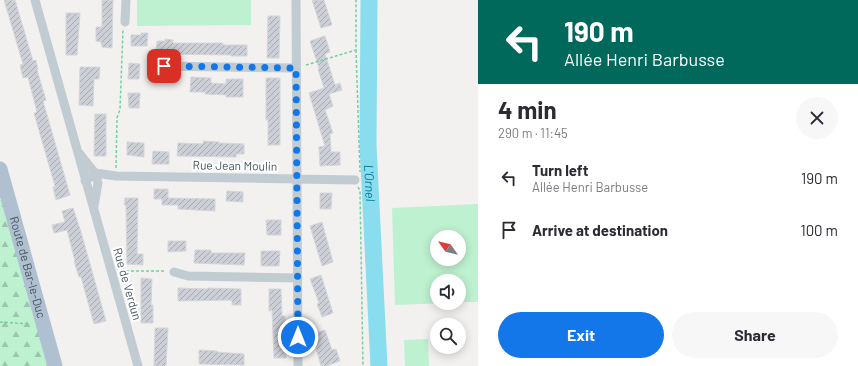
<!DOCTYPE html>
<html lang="en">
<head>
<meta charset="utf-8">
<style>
  :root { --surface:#fff; --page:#f7f7f7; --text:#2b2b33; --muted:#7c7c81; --accent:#1377e9 }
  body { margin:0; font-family:Barlow,sans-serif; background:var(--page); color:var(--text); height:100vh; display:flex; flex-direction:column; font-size:15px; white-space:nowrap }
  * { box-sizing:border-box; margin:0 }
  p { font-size:13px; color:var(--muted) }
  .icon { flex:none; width:22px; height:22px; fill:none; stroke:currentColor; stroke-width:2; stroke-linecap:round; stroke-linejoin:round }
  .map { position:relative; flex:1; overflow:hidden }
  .side { display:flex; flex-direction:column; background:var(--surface); width:380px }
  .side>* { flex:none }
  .guide { background:#00695c; color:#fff; overflow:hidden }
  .needle { width:26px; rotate:304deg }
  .controls { position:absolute; left:430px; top:230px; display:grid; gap:8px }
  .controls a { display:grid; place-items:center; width:36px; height:36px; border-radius:50%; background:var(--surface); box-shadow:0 2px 10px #0003; font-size:20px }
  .pin { position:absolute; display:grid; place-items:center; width:34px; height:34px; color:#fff; margin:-17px; border-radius:8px; box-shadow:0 2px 6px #0006 }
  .me { position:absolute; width:44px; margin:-22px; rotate:0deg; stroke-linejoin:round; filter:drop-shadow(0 0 3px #0008) }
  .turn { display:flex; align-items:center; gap:14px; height:84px; padding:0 20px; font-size:18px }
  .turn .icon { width:52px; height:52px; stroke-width:2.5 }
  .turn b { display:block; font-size:28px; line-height:34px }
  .round { display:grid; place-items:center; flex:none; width:42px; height:42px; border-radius:21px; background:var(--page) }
  .overview { display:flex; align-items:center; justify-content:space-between; height:68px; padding:0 20px }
  h1 { font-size:24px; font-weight:700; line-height:30px }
  .button { display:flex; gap:8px; margin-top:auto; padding:8px 20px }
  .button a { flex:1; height:46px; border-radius:24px; background:var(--accent); color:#fff; font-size:16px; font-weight:700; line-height:46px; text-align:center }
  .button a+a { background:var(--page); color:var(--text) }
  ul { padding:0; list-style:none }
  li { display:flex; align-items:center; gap:12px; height:52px; padding:0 20px }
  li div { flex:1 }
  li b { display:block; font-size:15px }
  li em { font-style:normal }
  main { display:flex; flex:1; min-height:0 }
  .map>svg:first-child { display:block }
  .green { fill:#bef1d0; fill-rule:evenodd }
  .forest { fill:url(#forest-firs) }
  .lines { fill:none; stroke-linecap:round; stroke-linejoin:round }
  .river { stroke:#8addef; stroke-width:17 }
  .building { fill:url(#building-hatch); stroke:#d4d6dc }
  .path { stroke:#74d0a0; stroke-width:1.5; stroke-dasharray:3 2; stroke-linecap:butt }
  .street { stroke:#c0cbd2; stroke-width:9 }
  .primary { stroke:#afc0d0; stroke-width:15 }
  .route { stroke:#1377e9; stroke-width:7; stroke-dasharray:0 12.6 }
  .labels { text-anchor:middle; stroke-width:4; stroke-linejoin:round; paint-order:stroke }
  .street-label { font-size:12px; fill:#47545e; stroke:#fff }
  .water-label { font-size:13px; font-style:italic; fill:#097f99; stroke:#fff }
</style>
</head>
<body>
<main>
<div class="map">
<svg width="478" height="366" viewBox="0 0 478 366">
  <defs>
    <pattern id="forest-firs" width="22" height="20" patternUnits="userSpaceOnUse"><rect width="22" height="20" fill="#bef1d0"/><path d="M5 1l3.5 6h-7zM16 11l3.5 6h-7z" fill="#9cc6ac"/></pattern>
    <pattern id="building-hatch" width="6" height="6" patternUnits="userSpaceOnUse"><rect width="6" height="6" fill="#cccfd5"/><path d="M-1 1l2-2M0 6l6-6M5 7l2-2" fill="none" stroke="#a7abb0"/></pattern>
  </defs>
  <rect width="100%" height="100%" fill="#f3f0f0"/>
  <path class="green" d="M137,0H251V25L137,26Z
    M478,204V302H459V281H437V303H446L395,305L392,208ZM437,237H459V259H437Z
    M428,339L429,366H405L404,340Z"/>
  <path class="forest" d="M12,199L58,366H0V200Z"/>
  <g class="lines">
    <path class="river" id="s1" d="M369,0L368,145L379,366"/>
  </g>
  <path class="building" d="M4,0H15L33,61L36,60L38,70H37L46,100L43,101L70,195L56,200L53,187L55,186L34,113L37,112L28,77L23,78L20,65L23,64Z
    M102,0H113L112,48L102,47L101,42L96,41V27H101L102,26Z
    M312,0H324L332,25L321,28Z
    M66,13H80L77,55H66Z
    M268,16H280L279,58H267Z
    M141,33H148L147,46H131V35H141Z
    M325,36L330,52L325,54L335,85L340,83L342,90L329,94L333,106L325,110L333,133L330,134L331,152H340V165L320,166L319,147L325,146L309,93L324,88L318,69L319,68L310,41Z
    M165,39L173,40V43H223V45H247V56H231V55L156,54L157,41H165Z
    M129,63L140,64L139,79H128Z
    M80,67H100L99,79H94L93,106L79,105Z
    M191,77L211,78V83L226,84V79H243V97H226V95L205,94V92H190Z
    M266,78H280V145H268V120H266Z
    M128,93H140L139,108H129Z
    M95,114H106V156H94Z
    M203,141L219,142V143L244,144V154H236V157L177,156L178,143L203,144Z
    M127,142L144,143V157L127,155Z
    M153,151L169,152V164H152Z
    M154,189H168V198L215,199V211L178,209V205H162V199H154Z
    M227,191L243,192V202L226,201Z
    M320,193H332L331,209H320Z
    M125,198H138L137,254H143V265L127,264L126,205H124Z
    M73,208L81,232L106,321L94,324L81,277H79L74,261H75L67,230L54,233L52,225L65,222L62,211Z
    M266,220H281V235H267Z
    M322,222L333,262L322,266L310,226Z
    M168,241H186V251L168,252Z
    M195,250H211V253H245L244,265L194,263Z
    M261,251H280L279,266H261Z
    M321,275L333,313L322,317L317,304L319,303L310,279Z
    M141,278L152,279L151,305H153V323H141Z
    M178,288L208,289V288L241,289V305H232V300L178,301Z
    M269,289H281L282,316H285L286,358H274L272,310L269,311Z
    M155,328H168L166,366H154Z
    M325,330L332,350L336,349L340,361L326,366H321L312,334Z
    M199,350L217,351V352L244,354V365L199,364Z"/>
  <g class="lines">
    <path class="path" d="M356,50L360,172
      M306,65L356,50V0
      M116,168L117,118L120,109L123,30
      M358,187L360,191L363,366
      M121,271H165
      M0,322L30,324"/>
    <path class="street" d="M35,0L138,366
      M296,0L298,366
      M125,22L126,0
      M155,66L296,68
      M79,153L95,173L98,183L94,206
      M85,181L95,173L116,176L355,180
      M174,272L188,276L298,278"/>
    <path class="primary" id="s2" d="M0,169L55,366"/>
  </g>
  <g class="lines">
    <path class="route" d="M164,66L296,68L298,337"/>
  </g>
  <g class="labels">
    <g class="street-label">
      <text transform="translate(235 166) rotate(1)" y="4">Rue Jean Moulin</text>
      <text dy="4" stroke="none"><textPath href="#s2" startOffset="102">Route de Bar-le-Duc</textPath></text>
      <text transform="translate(127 284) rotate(74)" y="4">Rue de Verdun</text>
    </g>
    <g class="water-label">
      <text dy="5" stroke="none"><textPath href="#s1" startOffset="183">L'Ornel</textPath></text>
    </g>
  </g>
</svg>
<div class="controls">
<a><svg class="needle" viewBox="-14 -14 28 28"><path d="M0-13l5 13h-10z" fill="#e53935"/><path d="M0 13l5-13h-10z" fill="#7c7c81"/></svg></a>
<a><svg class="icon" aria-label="sound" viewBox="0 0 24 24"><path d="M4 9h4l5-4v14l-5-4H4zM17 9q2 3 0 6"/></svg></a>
<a><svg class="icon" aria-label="search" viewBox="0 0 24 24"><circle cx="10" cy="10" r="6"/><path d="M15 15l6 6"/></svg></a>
</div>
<div class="pin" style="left:164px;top:66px;background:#d93025"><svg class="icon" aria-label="arrive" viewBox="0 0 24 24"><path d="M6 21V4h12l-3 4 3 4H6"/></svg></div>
<svg class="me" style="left:298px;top:337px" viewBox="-20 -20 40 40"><circle r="17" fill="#1377e9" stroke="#fff" stroke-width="3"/><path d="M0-11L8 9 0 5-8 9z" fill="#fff"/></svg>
</div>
<section class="side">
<div class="guide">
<div class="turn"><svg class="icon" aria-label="left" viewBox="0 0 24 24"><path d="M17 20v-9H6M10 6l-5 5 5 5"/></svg><div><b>190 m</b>Allée Henri Barbusse</div></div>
</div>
<div class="overview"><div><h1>4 min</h1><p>290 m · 11:45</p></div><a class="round"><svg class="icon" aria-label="close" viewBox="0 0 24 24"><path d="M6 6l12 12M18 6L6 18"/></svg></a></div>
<ul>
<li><svg class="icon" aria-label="left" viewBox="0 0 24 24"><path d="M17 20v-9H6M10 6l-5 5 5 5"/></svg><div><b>Turn left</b><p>Allée Henri Barbusse</p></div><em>190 m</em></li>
<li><svg class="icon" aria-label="arrive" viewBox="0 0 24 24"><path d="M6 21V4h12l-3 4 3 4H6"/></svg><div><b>Arrive at destination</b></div><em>100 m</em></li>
</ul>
<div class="button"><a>Exit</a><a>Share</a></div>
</section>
</main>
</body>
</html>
